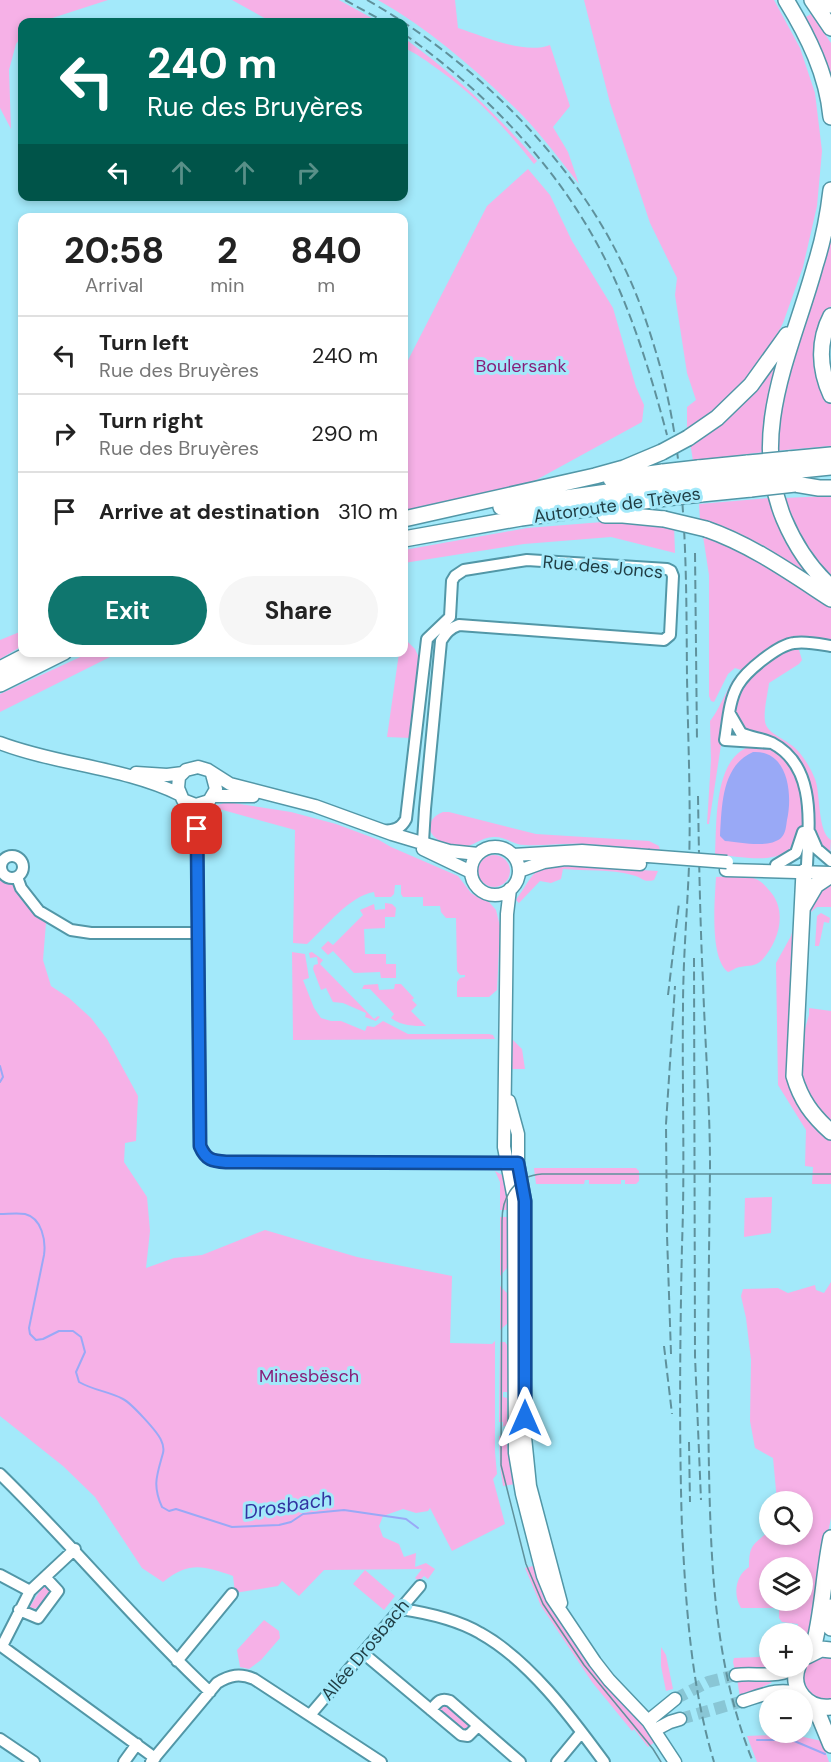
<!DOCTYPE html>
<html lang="en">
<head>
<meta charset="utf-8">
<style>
  :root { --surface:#fff; --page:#f6f6f6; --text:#222; --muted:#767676; --line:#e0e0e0; --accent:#0f766e }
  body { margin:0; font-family:"DM Sans",sans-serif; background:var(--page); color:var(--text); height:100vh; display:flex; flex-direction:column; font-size:22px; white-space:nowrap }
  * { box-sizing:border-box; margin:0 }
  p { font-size:20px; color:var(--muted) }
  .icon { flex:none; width:33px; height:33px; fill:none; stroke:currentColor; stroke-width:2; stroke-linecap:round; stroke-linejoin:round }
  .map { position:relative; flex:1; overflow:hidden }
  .sheet { position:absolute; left:18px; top:213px; width:390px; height:444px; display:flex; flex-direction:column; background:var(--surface); border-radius:12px; box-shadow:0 3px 9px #0003 }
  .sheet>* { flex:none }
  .banner { position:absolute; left:18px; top:18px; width:390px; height:183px; border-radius:12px; box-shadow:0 3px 9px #0003; background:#00695c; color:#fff; overflow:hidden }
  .controls { position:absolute; left:759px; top:1491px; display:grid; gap:12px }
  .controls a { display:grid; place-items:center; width:54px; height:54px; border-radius:50%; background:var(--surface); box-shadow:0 3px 9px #0003; font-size:30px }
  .pin { position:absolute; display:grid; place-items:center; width:51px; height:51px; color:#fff; margin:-26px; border-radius:12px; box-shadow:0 3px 9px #0006 }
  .me { position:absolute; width:66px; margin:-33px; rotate:0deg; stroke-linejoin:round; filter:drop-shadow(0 0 4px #0008) }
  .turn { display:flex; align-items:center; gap:21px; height:126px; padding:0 30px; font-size:27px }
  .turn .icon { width:78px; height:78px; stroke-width:2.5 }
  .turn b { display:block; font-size:42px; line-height:51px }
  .lanes { display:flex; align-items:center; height:57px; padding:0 30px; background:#0003; justify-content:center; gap:30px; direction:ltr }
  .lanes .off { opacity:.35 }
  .eta { display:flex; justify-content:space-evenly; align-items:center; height:102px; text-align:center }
  .eta b { font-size:36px; font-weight:700; line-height:42px }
  .primary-button { display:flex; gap:12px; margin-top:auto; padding:12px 30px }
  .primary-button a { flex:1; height:69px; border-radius:36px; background:var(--accent); color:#fff; font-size:24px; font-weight:700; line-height:69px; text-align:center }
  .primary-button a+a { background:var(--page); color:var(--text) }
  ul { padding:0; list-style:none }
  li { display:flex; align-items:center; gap:18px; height:78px; padding:0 30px; border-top:2px solid var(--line) }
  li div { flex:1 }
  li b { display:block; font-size:22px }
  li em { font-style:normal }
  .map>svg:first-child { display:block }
  .green { fill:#f6b1e7; fill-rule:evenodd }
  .water { fill:#99a9f6 }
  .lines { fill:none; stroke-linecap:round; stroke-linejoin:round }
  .stream { stroke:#99a9f6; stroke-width:2 }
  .major-tunnel { stroke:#89c6d5; stroke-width:12; stroke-dasharray:12 6; stroke-linecap:butt }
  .minor-casing { stroke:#5297a7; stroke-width:14 }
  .major-casing { stroke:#5297a7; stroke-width:15 }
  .highway-casing { stroke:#5297a7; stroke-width:18 }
  .minor { stroke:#fff; stroke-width:10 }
  .major { stroke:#fff; stroke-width:12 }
  .highway { stroke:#fff; stroke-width:15 }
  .tram { stroke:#5f919c; stroke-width:1.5 }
  .rail { stroke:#5f919c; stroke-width:2; stroke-dasharray:9 4.5; stroke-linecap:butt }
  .major-bridge-casing { stroke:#5297a7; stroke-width:15; stroke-linecap:butt }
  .highway-bridge-casing { stroke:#5297a7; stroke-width:18; stroke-linecap:butt }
  .major-bridge { stroke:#fff; stroke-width:12 }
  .highway-bridge { stroke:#fff; stroke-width:15 }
  .route-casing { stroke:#114b97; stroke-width:15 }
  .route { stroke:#1a73e8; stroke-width:10 }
  .labels { text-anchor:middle; stroke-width:6; stroke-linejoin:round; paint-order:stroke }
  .park-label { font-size:18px; fill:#881e79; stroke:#a3e9fa }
  .street-label { font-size:18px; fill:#1f3c43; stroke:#a3e9fa }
  .water-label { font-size:20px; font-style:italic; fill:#3234a1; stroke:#a3e9fa }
</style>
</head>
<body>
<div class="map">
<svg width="831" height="1762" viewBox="0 0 831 1762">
  <rect width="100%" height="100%" fill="#a3e9fa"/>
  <path class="green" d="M0,0H108L40,22H22V36L16,44L9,70L11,129L0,108Z
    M232,0H339L379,22H279L268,20Z
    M378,0H455L458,28C483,36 525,55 550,45L570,106L553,127L568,152L579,184C561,161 543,137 523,116C480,73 431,30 378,0Z
    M584,0H774L800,48L815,93L822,151L817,206L803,267L783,323L764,359L721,408L687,433V407L696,400L687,373L675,295L677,278L650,223L610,103Z
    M811,14L831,43V90L804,18Z
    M404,38C454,74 497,114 537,161L534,164C506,129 476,96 439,70C428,62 416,53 404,48Z
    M528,169L550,195L572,241L613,308L636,387L644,405L642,422L527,485L469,496L404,514V368L487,206Z
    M831,220V306L825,315L827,398L831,404V446L774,451L775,425Z
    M776,360H778L764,419V452L693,461L690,442Z
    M831,496V578L802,544L783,498Z
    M769,498C780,533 790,550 813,578L766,547L731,530L700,521L699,504Z
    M628,520L674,525L675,553L611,537L524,544L404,563V550L527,528Z
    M703,536L749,556L831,606V641L799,636L789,638L741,670L735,668L728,674L714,702L711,701L709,696V575Z
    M22,631V646L0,659V640Z
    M404,638L415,649L419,658L410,738L387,737L399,653L404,652Z
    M790,648L799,650L802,660L799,664L769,683C768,693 762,716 766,725C770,735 790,741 798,751C805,759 811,769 815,779C821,795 817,831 831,840L830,855C802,836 818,798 805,770C798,756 787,744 772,739C762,735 751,735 742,728C738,724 736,717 736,711C734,680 767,662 790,648Z
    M89,653H118L0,712V694Z
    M734,678L736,680L726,712L709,824H707L711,760L710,721C716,715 728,688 734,678Z
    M758,745C771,748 783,752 790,763C806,787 813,841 780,855C762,862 734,856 715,854C717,821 713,749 758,745Z
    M227,802L291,812L336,824L379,840L391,847L458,876L471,893L479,898L489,902L496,910L500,926L497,990L489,997H457V982L460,978L465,977V975H460L457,971L456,918H446L441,912L440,906H423V897H403L401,894V885H395L394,894L391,897H375L374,892C349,896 326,927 307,944L293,943L295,830L212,807Z
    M443,812H449L536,834L649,841L659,846L660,851C634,848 607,845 581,844C563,843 544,846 525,845C514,845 506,837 495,837C482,836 472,848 460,847C447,846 422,836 432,820C435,816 438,814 443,812Z
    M478 871a16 16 0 1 1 32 0a16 16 0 1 1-32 0Z
    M569,866L658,871L654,880C643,883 642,877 632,875C611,869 585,871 563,869L561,879L551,883L540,881L519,903L516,900C537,871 529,868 569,866Z
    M716,877C728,877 742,875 753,878C760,880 764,884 768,889C788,909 780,940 762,960C755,967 749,965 740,967C736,967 732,971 728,972C709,958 715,898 716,877Z
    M2,878L13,884L24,902L46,923L43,960L51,986L69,998L91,1018L107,1039L138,1096L136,1141L125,1143L124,1162L147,1197L150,1231L146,1268L174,1258L202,1255L265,1230L357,1257L452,1276L450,1343L492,1344L495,1341V1452L497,1474L493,1479L505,1524L452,1551L430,1508L428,1511L416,1513L403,1509L383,1516L379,1526L383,1537L399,1544L404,1557L416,1553L415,1567L426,1563L435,1569L428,1579L424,1576L419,1581L415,1578L422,1569L324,1570L299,1596L282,1581L278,1586L235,1593L233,1576C203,1566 190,1561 163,1582L142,1568L95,1497L63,1466L0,1416V880Z
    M831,884V907H817L811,912H809L822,889Z
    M385,903L392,904L396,908L395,917H385V928L364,929L365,954H386V964H396V978H381L380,972L354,973L333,951L328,955L321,948L328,941L333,945L363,915L360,910L374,904L375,910L385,909Z
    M821,913L830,918L829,923L824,922L819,946H815L817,916Z
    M795,921L790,1056L831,1139V1184H812L813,1167L805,1166L806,1130L778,1085L776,963L791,936Z
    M292,952L305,954L309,978L303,980L314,1008L321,1018L331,1021H341L365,1031L367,1026L374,1027L383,1021L408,1034H489L493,1035L495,1039L293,1040Z
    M312,952L323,960L320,964L374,1019L378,1016L380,1017L376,1021L365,1017L366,1013L343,1003L333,1002L326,988L321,990L313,969L314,965L318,964L317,957L310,958L309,953Z
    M378,984L379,990L394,989L395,984H401L414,998L412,1000L417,1005L411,1011L426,1026C413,1026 402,1026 391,1018L394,1014L370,989H362L364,985Z
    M809,1008L831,1011V1128L799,1079L802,1039L809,1015Z
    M512,1039L522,1049L525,1069H512Z
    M534,1168H636L639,1171V1181L636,1184H625V1180H621V1184H589V1180H585L584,1184H536Z
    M495,1171L504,1176L507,1190L505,1194L510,1203L511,1210H500V1182Z
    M772,1197L771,1233L744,1237L745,1198Z
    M500,1217H511L507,1268L500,1276Z
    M831,1282V1518L815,1595L813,1637L803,1653L802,1634L797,1633L798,1624L782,1622L779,1618V1608H741C733,1595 735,1576 749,1567C749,1545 753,1545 769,1531L770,1534H802V1502L777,1501L773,1458L755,1448L750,1421L751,1360L746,1318L741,1296L743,1289L778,1288L788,1293L815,1285L816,1290L824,1293ZM770,1568H802V1600H770Z
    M500,1286L508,1294V1323L500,1330Z
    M500,1342H505L507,1345C508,1353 506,1362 508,1370C509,1380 513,1387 508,1398L507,1392H503V1397L507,1398V1425L499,1428L503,1426V1422H499Z
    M499,1436L505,1437C508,1443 507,1446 508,1453C510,1463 513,1473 515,1484L503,1486L500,1466Z
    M533,1566L537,1567C564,1616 587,1666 625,1707L626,1706L654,1737L655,1742L648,1747L634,1729L632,1731L592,1682L541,1606L525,1568Z
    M365,1570L395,1596L384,1610L353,1584Z
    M48,1583L52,1589C51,1598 39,1612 29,1608L41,1589Z
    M264,1620L279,1631L280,1638L261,1660L249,1669L240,1667L237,1650Z
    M661,1647L666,1655L673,1689L666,1691L661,1666Z
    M769,1653L770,1666L789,1667L735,1671L733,1662L734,1658L759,1657Z
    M824,1655H831V1702H823L806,1692C800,1670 803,1663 824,1655Z
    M737,1679H773L771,1683L740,1697Z
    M443,1705H447L469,1724V1729L465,1731L441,1712L440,1708Z
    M785,1733L822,1741L829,1762H757L747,1736L771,1735Z"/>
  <path class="water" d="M753,752C788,750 793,794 787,820C786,826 786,833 781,838C768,849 740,842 725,841L720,836C722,807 721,766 753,752Z"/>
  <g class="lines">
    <path class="stream" d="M0,1066L3,1077L0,1082
      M0,1214C8,1214 17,1213 25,1214C42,1218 46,1241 44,1255L29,1328L30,1334L36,1340L43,1339L59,1331H73L81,1337L85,1352L76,1372L79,1382C95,1391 108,1391 123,1399C131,1403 157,1431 161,1440C163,1444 164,1449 163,1453C157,1475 152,1485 162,1507L169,1511L176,1509L232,1527L279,1525L291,1522L303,1514L344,1510L406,1519L418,1528
      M757,1740H792L825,1754"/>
    <path class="major-tunnel" d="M675,1699L708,1682L736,1675
      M680,1719L743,1701"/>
    <defs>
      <path id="minor" d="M730,714L741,733C751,738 762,738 772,743C816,766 809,822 807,865
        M772,743L725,740C728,722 729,700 738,685C746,671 778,645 794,643C806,641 819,644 831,646
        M203,804L197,829L200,1146C206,1160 212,1161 226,1162L515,1163
        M384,831C394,830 401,829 406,819L427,639L450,617L452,581L455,576L464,570L527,560L667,569L671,571L673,576L670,635L664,640L459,625C450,628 446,633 441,641L425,809L423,842
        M810,833L817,849L831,861
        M1 867a11 11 0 1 1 22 0a11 11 0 1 1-22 0Z
        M776,865L796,853L803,832
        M17,877L21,888L39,911L71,930L91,933H197
        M0,1474C72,1544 136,1623 210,1692
        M0,1575L30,1591
        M401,1609C428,1613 456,1619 480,1633C529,1660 571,1717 604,1762
        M19,1610L38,1618L58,1591L45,1577
        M0,1645L155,1758
        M2,1646L30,1591L75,1549
        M363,1653L461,1735L468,1736L478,1726
        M177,1661L232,1594
        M431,1710C437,1703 440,1697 450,1701L520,1762
        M310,1715L420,1586
        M0,1739L34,1762
        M124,1762L137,1744
        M151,1762L217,1683C230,1675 240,1673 254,1679L381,1762
        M557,1762L581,1733"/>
      <path id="major" d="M0,743C58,765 123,767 179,794
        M136,773L167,775L183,773
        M212,774L216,789L209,801L196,805L183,800L178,788L179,777L186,770L198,767L208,770L230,784L315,806L392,834L449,851L478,854
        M214,796H253
        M471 871a24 24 0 1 1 48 0a24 24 0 1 1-48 0Z
        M423,849L471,872
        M513,855L582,851L648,856
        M726,870L831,873
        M519,871L544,862L565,859L640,864
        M510,889L507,914L504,1147L514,1199L515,1453L522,1494L543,1576L552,1598L595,1662L609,1680L648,1721L675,1762
        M509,1101L518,1134V1163L525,1201V1437L530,1486L561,1603
        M736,1675C755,1672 780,1680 796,1666
        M743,1701C762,1695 782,1686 800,1695
        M648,1721L675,1699
        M655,1730L670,1722L680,1719"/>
      <path id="highway" d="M786,0C808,36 827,74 831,117
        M812,0L831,28
        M827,0L831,5
        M831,190C828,216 823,241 815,266C792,350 748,432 784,519C795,545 810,568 831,587
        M831,316C818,341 819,369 831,395
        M688,438L717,418L751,385L787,335
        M789,459L831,455
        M698,468L748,463
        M791,471L831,467
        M611,479L663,472
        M699,480L748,476
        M795,484L819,488H831
        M701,494L751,489
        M501,507L664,484
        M605,515H623L664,519
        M404,519L595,476L624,468L662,452
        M706,529C752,545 791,573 831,599
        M404,539L521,518L666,498
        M0,669L33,652
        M0,684L64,652
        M804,872L794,1076C801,1100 812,1115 831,1132
        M803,907L816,885L831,875
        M831,1607V1628
        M812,1652C823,1615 823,1576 831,1538
        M807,1656L821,1649L831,1650
        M798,1666C789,1689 808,1710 831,1707
        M812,1705L819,1716L831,1745"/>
    </defs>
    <use href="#minor" class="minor-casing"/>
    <use href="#major" class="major-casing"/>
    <use href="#highway" class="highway-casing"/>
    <use href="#minor" class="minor"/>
    <use href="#major" class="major"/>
    <use href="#highway" class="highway"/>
    <path class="tram" d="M661,1762L653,1749L584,1665L543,1604L526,1564L501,1465L502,1221C502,1195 515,1176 542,1174H831"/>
    <path class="rail" d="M345,0L385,22
      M367,0C470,58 569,154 621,261C635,288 646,319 655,349C688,455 686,568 687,677C688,740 691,803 689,866C687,914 683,961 683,1008C682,1087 685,1166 682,1245C680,1339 679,1434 682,1528C686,1607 691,1686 714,1762
      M404,34C493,97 570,179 615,280C637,329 653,382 667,435
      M695,553L697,742
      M698,796C699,858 700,920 703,982C705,1043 710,1105 710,1167C709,1268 707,1369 709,1470C711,1570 715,1668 753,1762
      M694,958L695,1356L701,1500
      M668,995L679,903
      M664,1346L672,1414
      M671,1354L667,1235L666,1124L675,986
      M689,1442L690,1502"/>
    <defs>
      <path id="major-bridge" d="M648,856L727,862"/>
      <path id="highway-bridge" d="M662,452L688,438
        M748,463L789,459
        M663,472L698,468
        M748,476L791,471
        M664,484L699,480
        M751,489L795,484
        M666,498L701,494
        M664,519L706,529"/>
    </defs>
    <use href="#major-bridge" class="major-bridge-casing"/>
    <use href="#highway-bridge" class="highway-bridge-casing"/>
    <use href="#major-bridge" class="major-bridge"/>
    <use href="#highway-bridge" class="highway-bridge"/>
  </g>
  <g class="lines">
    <defs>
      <path id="route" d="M197,829L200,1146C206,1160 212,1161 226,1162L518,1163L525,1201V1418"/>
    </defs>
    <use href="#route" class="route-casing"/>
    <use href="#route" class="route"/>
  </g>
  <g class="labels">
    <g class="park-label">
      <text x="521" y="372">Boulersank</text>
      <text x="309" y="1382">Minesbësch</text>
    </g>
    <g class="street-label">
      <text transform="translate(617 505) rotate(-8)" y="6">Autoroute de Trèves</text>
      <text transform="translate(603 567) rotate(5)" y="6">Rue des Joncs</text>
      <text transform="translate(365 1650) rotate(-50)" y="6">Allée Drosbach</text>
    </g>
    <g class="water-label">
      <text transform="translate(288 1505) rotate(-9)" y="7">Drosbach</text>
    </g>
  </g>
</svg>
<div class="controls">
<a><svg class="icon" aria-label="search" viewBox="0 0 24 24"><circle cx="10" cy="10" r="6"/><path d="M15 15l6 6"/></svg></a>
<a><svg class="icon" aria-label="layers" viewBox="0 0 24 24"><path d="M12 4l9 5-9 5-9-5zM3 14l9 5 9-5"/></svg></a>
<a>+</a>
<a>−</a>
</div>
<div class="pin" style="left:197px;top:829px;background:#d93025"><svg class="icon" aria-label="arrive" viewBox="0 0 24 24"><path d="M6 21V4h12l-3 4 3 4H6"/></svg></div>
<svg class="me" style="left:525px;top:1418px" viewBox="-20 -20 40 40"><path d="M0-17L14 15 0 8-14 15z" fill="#1a73e8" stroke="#fff" stroke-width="4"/></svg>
<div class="banner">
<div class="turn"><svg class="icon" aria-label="left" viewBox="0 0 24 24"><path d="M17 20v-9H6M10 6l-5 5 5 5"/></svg><div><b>240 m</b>Rue des Bruyères</div></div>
<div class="lanes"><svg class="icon" aria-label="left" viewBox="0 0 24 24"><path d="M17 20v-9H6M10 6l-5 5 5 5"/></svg><svg class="icon off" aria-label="ahead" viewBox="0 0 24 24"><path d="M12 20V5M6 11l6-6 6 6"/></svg><svg class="icon off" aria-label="ahead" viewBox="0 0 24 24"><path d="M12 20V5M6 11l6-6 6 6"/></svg><svg class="icon off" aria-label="right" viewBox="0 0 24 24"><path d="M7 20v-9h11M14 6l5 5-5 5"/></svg></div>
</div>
<section class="sheet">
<div class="eta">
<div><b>20:58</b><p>Arrival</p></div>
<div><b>2</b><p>min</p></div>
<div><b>840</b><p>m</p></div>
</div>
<ul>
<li><svg class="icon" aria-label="left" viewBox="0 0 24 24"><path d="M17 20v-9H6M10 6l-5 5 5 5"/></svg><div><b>Turn left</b><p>Rue des Bruyères</p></div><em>240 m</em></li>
<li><svg class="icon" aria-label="right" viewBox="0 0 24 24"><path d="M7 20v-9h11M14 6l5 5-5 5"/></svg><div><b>Turn right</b><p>Rue des Bruyères</p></div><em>290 m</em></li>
<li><svg class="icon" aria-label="arrive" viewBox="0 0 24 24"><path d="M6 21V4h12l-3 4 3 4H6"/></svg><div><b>Arrive at destination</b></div><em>310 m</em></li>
</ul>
<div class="primary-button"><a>Exit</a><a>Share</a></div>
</section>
</div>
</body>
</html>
